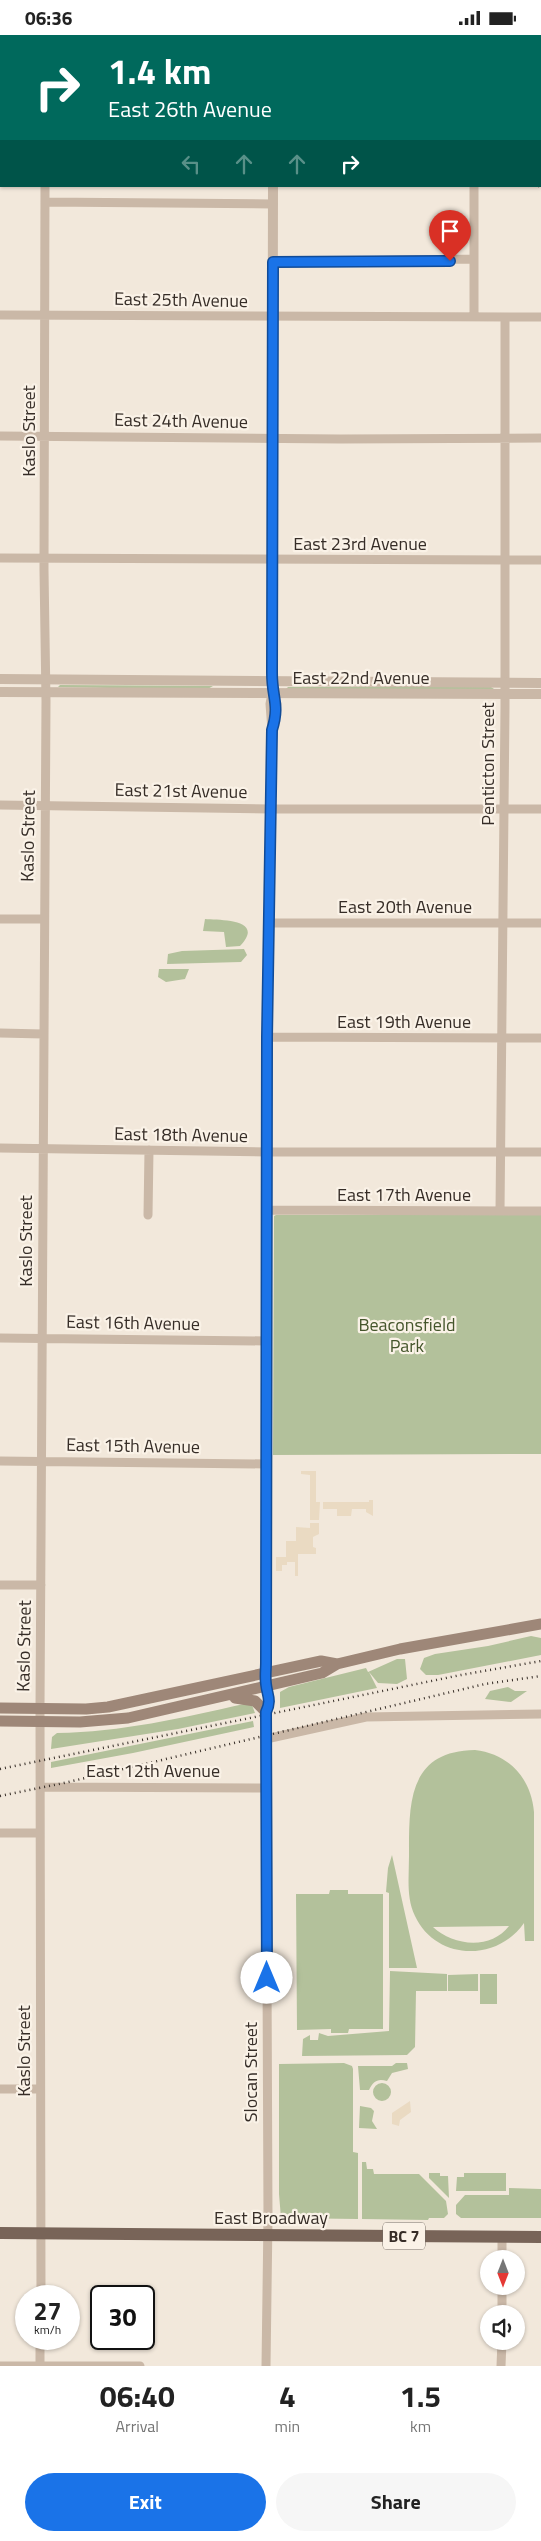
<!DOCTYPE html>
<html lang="en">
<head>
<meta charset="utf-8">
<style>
  :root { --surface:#fff; --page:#f6f6f6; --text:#222; --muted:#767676; --accent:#1a73e8 }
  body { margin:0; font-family:"Titillium Web",sans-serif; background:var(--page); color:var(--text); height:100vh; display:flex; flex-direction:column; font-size:19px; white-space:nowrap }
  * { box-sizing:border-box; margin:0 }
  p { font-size:16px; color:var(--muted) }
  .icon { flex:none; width:28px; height:28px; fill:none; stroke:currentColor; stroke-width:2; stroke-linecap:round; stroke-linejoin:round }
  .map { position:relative; height:2331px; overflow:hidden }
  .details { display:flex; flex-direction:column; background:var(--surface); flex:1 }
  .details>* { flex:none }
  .guide { position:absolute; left:0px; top:0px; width:541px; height:152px; box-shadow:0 1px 4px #0004; background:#00695c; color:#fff; overflow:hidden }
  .needle { width:32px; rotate:180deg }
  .controls { position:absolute; left:480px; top:2215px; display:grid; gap:10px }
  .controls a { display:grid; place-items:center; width:45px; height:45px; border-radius:50%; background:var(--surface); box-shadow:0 1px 4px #0004; font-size:25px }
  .speed { position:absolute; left:15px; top:2250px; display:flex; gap:10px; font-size:25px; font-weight:700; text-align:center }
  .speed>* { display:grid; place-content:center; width:65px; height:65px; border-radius:50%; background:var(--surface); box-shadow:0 1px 4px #0004; line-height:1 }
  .speed small { font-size:12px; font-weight:400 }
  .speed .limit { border:2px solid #111; border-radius:8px; background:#fff; color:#111 }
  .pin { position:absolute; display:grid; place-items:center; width:42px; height:42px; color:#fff; margin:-51px -21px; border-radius:50% 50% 50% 0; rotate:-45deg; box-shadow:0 0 5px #0007 }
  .pin .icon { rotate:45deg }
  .me { position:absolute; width:55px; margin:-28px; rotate:0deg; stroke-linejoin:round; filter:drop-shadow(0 0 4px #0008) }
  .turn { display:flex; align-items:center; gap:18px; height:105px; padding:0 25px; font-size:22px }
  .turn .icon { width:65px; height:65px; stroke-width:2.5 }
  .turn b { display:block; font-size:35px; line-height:42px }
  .lanes { display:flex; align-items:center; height:48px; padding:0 25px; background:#0003; justify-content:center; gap:25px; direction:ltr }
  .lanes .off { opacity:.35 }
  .eta { display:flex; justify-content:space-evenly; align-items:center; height:85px; text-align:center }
  .eta b { font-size:30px; font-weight:700; line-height:35px }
  .action { display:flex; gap:10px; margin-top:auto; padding:10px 25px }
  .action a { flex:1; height:58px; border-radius:30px; background:var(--accent); color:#fff; font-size:20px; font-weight:700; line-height:58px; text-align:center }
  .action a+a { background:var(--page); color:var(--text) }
  .status { display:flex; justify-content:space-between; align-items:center; height:35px; padding:0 25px; background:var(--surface); direction:ltr }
  .status svg { height:14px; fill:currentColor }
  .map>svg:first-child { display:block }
  .green { fill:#b3c19b; fill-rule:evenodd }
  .plaza { fill:#eadac2 }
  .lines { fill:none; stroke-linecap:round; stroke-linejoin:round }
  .minor { stroke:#cab8a7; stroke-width:9 }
  .tertiary { stroke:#cab8a7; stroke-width:10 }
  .secondary { stroke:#9e8778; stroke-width:11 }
  .primary { stroke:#786458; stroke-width:12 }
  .rail { stroke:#362d27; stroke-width:2.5; stroke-dasharray:1 4; stroke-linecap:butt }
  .route-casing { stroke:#114b97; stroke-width:12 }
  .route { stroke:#1a73e8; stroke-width:9 }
  .labels { text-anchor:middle; stroke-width:4.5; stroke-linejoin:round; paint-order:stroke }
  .shield { fill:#faf2e7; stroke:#716861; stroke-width:1 }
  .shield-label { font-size:16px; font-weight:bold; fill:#362d27 }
  .street-label { font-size:18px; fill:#362d27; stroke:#faf2e7 }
  .park-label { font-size:18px; fill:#44552b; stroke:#faf2e7 }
</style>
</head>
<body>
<div class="status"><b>06:36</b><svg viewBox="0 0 49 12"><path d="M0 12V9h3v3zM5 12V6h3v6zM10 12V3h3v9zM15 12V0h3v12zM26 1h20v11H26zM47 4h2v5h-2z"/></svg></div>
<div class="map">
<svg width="541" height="2331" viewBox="0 0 541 2331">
  <rect width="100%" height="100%" fill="#f2e8db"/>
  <path class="green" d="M60,650L213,651L206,655L58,652Z
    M288,652H491L494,654H286Z
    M205,884C220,885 266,884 240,911L226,912L224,897L203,896Z
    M244,914L247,920L241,927L167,929L168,919L182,916Z
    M159,934H189L185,944L166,947L158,942Z
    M276,1180H541V1419L273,1420L274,1181Z
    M531,1601L541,1603V1620L438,1640H426L420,1634L424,1623L435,1619L488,1611Z
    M397,1624H405L407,1644L397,1649L378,1648L369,1637L377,1653L280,1673V1657L289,1652L366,1633L368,1637Z
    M508,1652L515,1656H527L511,1667L485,1664L490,1656Z
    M244,1669L252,1670L255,1678L178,1694L51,1714L52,1702L57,1698C121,1697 182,1683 244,1669Z
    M253,1686L254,1692L133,1718L51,1733V1727Z
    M475,1715C509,1719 531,1743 534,1777V1906H525L524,1888C497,1927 436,1926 415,1881C406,1863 409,1841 409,1821C409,1770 407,1716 475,1715ZM509,1891C491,1915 453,1911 433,1892Z
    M392,1820L417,1933H389V1858L386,1857L388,1833Z
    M330,1855H348V1859H383V1994H349L348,1998H331V1994L297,1995L296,1859H329Z
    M390,1936L447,1939V1956H416L415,2012L407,2020L302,2021L303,2004L310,2000V2005H318L319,1998L328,2001L389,1996Z
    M478,1939V1956H448V1940Z
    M480,1939H497V1969H480Z
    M344,2028L352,2031L353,2034V2117L358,2118V2184L281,2183L279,2159V2029Z
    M396,2028H407L408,2034L392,2038L387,2046C378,2043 373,2046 369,2055H360L358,2031H392Z
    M373 2057a9 9 0 1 1 18 0a9 9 0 1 1-18 0Z
    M360,2071L371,2073L374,2076L372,2086L377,2094L359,2093Z
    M362,2127H366L367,2134H373L374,2139H419L446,2166L448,2179L444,2183H429L428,2185L362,2184Z
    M429,2138H440V2141H448L449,2163L429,2143Z
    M464,2138H506V2156H456L457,2142H464Z
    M509,2153L541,2154V2183H461L456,2179V2170L465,2160H509Z"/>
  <path class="plaza" d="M301,1436H316V1467H320L319,1485H310V1440L301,1439Z
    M369,1465H373V1481L366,1477V1474H352L351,1481H337V1474H323V1467H369Z
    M310,1488H319V1499L313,1502V1512L316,1513V1519H298V1541H295V1527H287V1530H282V1536H276V1522H286V1506H296V1492L310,1493Z
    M410,2066L411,2077L400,2085L399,2091L392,2089V2078Z"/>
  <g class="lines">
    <path class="minor" d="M47,1V0
      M488,1V0
      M0,54H1
      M540,55H541
      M474,151V281
      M45,167L273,169
      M273,227L474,224
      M0,280L541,282
      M0,401L340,404L541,403
      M0,523L541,525
      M272,659L277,669L273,690
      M0,770L270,774H541
      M0,884H44
      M269,888H541
      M0,998L43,999
      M267,1002L541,1003
      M0,1113L267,1117H541
      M267,1175L541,1176
      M500,1176L505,672V282
      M148,1180L149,1115
      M0,1303L266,1306
      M0,1426L266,1429
      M0,1550H41
      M266,1704L366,1682L541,1679
      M40,1752L267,1753
      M0,1798H39
      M0,2054H40
      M502,2224V2201
      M41,2261L40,1673L46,666L44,535L45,151
      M502,2279V2251
      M0,2331H140
      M40,2331V2304
      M266,2331L268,2183L266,1695C266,1679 272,1666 266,1651L267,1002L272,695L270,669L272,659
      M501,2331L502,2306"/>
    <path class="tertiary" d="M274,0V1
      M0,644L541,648
      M272,653L273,151
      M0,657L541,659"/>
    <path class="secondary" d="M235,1663L255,1666L266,1677
      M0,1673L86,1674L108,1672L321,1626L337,1629
      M0,1686L80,1687L128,1683L322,1638L337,1629L400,1614L541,1589"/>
    <path class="primary" d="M0,2198L541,2202"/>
    <path class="rail" d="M302,0L304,1
      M539,151L541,153
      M0,1734L461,1640L541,1626
      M0,1761L64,1748L485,1649L541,1641"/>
  </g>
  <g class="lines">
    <defs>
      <path id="route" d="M267,1943L266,1677C272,1665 267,1660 266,1649C265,1642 266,1634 266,1628L267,1002L272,695C280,669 272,664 272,638L273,227L450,226"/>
    </defs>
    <use href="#route" class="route-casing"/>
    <use href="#route" class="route"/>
  </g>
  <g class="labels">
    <rect class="shield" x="383" y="2187.5" width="42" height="27" rx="4"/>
    <g class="shield-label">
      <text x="404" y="2207">BC 7</text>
    </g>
    <g class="street-label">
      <text transform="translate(181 265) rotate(1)" y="6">East 25th Avenue</text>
      <text transform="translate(181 386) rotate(1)" y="6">East 24th Avenue</text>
      <text transform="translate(29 396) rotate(-90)" y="6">Kaslo Street</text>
      <text x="360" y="515">East 23rd Avenue</text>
      <text x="361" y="649">East 22nd Avenue</text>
      <text transform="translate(488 729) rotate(-90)" y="6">Penticton Street</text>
      <text transform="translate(181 756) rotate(1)" y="6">East 21st Avenue</text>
      <text transform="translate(28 801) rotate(-89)" y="6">Kaslo Street</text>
      <text x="405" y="878">East 20th Avenue</text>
      <text x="404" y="993">East 19th Avenue</text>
      <text transform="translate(181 1100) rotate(1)" y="6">East 18th Avenue</text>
      <text x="404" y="1166">East 17th Avenue</text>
      <text transform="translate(26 1206) rotate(-90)" y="6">Kaslo Street</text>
      <text transform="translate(133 1288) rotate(1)" y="6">East 16th Avenue</text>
      <text transform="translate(133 1411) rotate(1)" y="6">East 15th Avenue</text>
      <text transform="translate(24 1611) rotate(-89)" y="6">Kaslo Street</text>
      <text x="153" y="1742">East 12th Avenue</text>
      <text transform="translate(24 2016) rotate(-90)" y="6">Kaslo Street</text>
      <text transform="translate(251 2037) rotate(-90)" y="6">Slocan Street</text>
      <text x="271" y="2189">East Broadway</text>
    </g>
    <g class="park-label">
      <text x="407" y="1296">Beaconsfield<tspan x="407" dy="21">Park</tspan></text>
    </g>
  </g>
</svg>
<div class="controls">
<a><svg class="needle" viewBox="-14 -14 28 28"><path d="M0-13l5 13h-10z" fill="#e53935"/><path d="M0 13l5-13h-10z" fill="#767676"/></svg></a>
<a><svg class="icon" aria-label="sound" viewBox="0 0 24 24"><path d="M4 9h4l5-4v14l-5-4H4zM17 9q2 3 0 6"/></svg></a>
</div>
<div class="speed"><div>27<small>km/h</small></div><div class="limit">30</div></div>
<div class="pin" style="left:450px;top:226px;background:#d93025"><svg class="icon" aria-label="arrive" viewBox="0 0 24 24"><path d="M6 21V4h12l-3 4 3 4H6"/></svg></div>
<svg class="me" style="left:267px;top:1943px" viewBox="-20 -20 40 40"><circle r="19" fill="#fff"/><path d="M0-13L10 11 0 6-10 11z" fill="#1a73e8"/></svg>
<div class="guide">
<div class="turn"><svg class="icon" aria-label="right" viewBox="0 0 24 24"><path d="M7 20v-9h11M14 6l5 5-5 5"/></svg><div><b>1.4 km</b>East 26th Avenue</div></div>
<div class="lanes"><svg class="icon off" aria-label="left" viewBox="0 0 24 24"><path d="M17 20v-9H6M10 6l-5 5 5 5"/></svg><svg class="icon off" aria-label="ahead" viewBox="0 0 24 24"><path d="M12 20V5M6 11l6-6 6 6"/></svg><svg class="icon off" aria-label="ahead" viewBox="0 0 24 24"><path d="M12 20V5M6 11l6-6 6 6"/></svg><svg class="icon" aria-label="right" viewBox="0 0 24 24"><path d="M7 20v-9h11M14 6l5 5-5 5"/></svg></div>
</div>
</div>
<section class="details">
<div class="eta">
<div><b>06:40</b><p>Arrival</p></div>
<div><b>4</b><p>min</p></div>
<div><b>1.5</b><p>km</p></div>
</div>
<div class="action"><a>Exit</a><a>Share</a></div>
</section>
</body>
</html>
